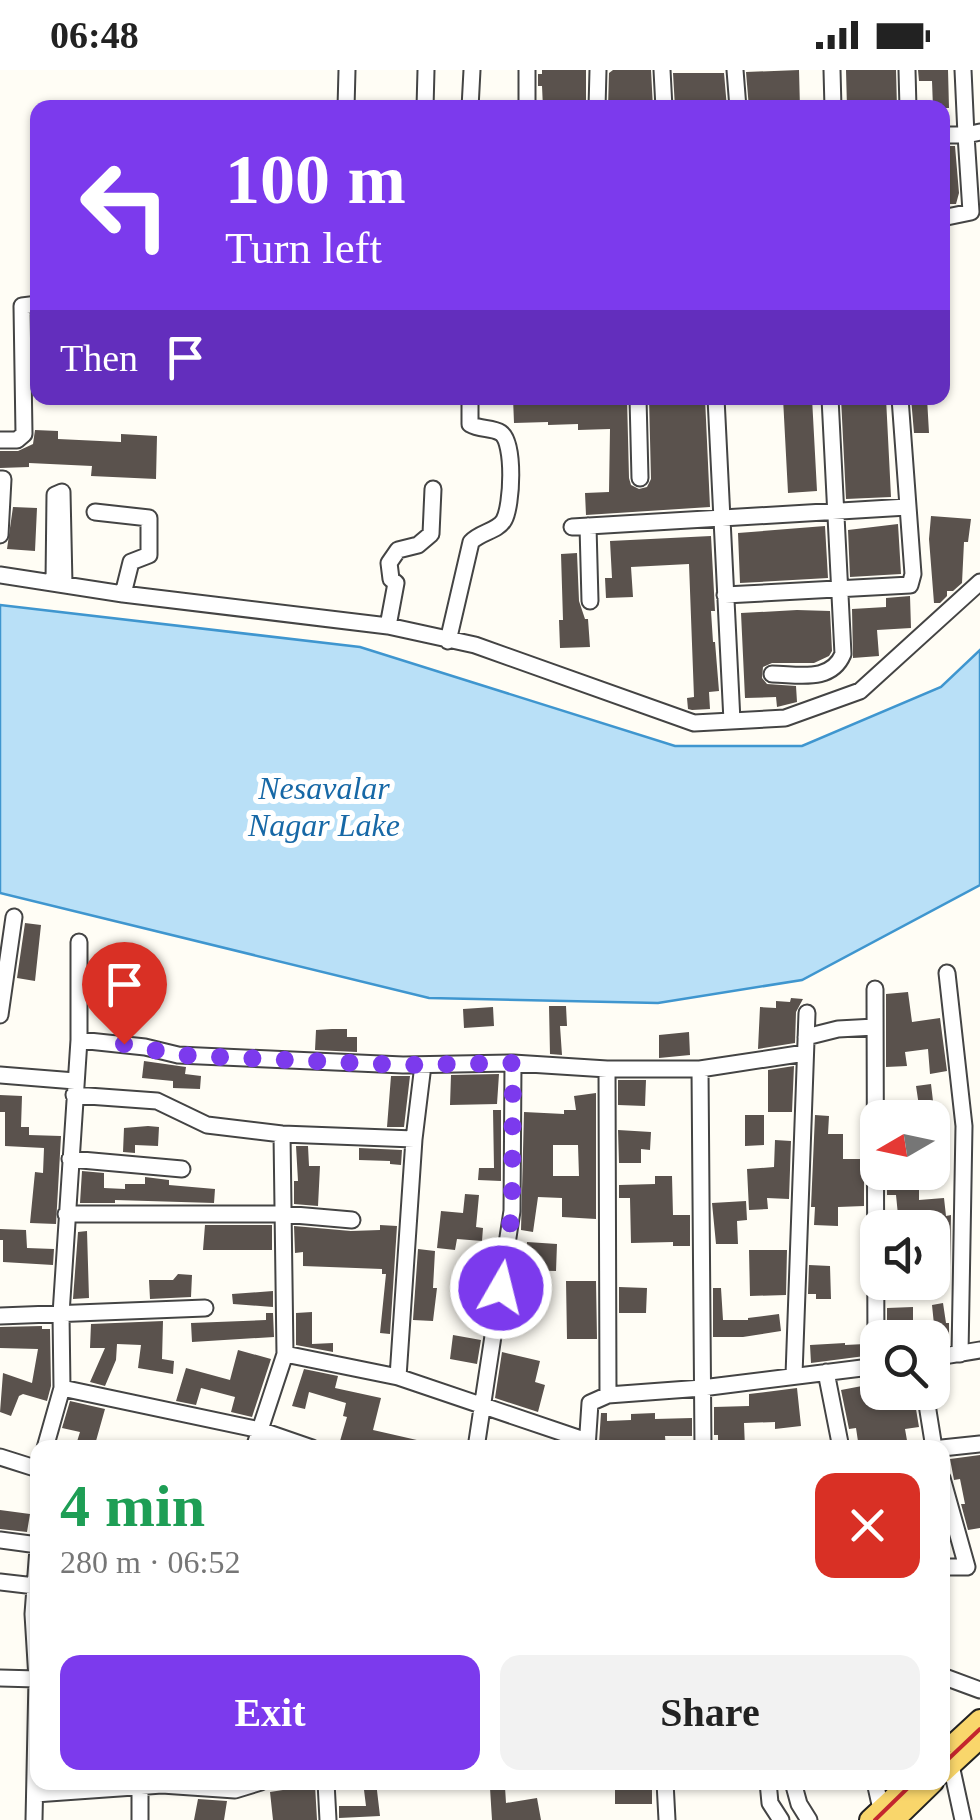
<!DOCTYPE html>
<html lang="en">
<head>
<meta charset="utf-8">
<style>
  :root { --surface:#fff; --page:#f2f2f2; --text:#222; --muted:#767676; --accent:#7c3aed }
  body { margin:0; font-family:Georgia,serif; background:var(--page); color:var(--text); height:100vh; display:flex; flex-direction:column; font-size:38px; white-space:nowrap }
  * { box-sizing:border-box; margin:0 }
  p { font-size:32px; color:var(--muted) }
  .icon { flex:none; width:55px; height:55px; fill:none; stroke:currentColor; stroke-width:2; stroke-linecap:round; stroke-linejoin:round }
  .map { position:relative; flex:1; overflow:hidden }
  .side { position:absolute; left:30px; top:1370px; width:920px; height:350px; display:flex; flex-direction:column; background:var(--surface); border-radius:20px; box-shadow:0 2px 8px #0004 }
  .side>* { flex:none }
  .guide { position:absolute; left:30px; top:30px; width:920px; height:305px; border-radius:20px; box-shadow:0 2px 8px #0004; background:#7c3aed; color:#fff; overflow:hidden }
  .needle { width:65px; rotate:261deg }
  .controls { position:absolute; left:860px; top:1030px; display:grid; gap:20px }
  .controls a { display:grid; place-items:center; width:90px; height:90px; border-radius:20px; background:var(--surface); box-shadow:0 2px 8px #0004; font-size:50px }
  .pin { position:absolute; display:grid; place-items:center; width:85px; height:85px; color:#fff; margin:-102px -42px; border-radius:50% 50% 50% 0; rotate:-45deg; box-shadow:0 0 10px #0007 }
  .pin .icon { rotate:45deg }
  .me { position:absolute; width:110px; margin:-55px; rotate:8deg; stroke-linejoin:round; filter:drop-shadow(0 0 8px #0008) }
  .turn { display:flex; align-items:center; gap:35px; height:210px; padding:0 30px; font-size:45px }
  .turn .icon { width:130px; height:130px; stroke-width:2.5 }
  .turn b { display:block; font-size:70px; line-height:85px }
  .then { display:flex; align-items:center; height:95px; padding:0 30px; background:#0003; gap:20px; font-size:38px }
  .round { display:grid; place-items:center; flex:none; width:105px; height:105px; border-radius:20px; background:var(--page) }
  .summary { display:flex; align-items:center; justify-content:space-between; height:170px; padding:0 30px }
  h1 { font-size:60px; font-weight:800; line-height:75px; color:#1e9e55 }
  .cta { display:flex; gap:20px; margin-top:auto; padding:20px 30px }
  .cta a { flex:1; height:115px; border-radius:20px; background:var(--accent); color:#fff; font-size:40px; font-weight:800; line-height:115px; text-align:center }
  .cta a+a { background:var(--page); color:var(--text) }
  .status { display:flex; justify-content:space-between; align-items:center; height:70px; padding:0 50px; background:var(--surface); direction:ltr }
  .status svg { height:28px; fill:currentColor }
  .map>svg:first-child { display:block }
  .water { fill:#b9e0f7; stroke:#3f96cf; stroke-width:2.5 }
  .building { fill:#5a524d; fill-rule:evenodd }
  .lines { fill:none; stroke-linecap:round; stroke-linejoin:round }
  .minor-casing { stroke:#444; stroke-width:19 }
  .major-casing { stroke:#222; stroke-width:24 }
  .minor { stroke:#fff; stroke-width:15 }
  .major { stroke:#f9d66b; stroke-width:20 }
  .rail { stroke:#c4262e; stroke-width:4 }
  .route { stroke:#7c3aed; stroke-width:18; stroke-dasharray:0 32.4 }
  .labels { text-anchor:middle; stroke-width:10; stroke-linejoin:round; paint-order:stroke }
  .water-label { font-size:32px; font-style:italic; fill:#1768a6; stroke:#fff }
</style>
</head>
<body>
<div class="status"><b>06:48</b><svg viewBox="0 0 49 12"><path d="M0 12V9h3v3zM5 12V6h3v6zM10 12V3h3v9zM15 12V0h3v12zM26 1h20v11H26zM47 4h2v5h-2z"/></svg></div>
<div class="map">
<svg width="980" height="1750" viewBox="0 0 980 1750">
  <rect width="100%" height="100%" fill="#fffdf5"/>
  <path class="water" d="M0,535L360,577L675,676H802L941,617L980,580V815L802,910L658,933L429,928L0,823Z"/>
  <path class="building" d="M542,0H586V38H543L542,16H538V4H542Z
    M613,0H651L653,38H608L609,3Z
    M799,0L800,38H749L746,2Z
    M846,0H896L897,38H847Z
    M918,0H948L949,38H933L932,11H919Z
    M673,3H724L727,38H675Z
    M943,76H955L959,123L956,134H945Z
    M513,328H627L629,408L631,415L639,419L647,417L651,409L649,328H705L710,437L586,445L585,423L609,422L610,359L578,360V354L548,355V352L514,353Z
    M783,328H812L817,421L788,423Z
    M841,328H886L891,427L846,429Z
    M911,328H927L929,363H914Z
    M35,360L58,361V369L121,372V364L157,366L156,409L91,406L92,396L29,393V397L0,398V381H18L33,374Z
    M13,437L37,438L35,481L7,479Z
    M931,446L971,449L968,472H964L962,513L953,521H947V526L940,533H934L929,469Z
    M898,454L901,504L850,507L848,460Z
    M825,456L828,508L740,513L738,463Z
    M711,466L715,541H711L713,572H715L719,621L709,622L710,639L692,640L688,639L687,628L694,627L689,494L631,497L633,527L606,528L605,508H612L610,471Z
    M577,483L579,531L585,549H588L590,577L560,578L559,550H563L561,484Z
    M910,526L911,558L877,560L879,586L853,588L852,539L886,537V528Z
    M797,540L830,541L832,581L829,586L814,593H772L763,597L762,608L767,614L796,616L797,632L777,637L776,627L745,628L741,543Z
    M25,853L41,855L35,911L17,908Z
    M119,899L148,904L147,924L117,922Z
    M908,922L912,952L940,948L947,1001L930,1004L928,979L905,982L907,996L886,997V924Z
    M791,928L803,929L796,942L795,973L758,979L760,937L776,938V931L790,932Z
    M549,936H566L567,956H560L562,985L550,984Z
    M493,937L494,956L464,958L463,939Z
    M332,959H347V967H357V982L315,980L316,960Z
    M689,962L690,985L659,988V965Z
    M144,991L186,997L185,1004L201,1006L200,1019L173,1018V1011L142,1008Z
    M794,996L792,1042H768V1000Z
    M499,1004L497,1034L450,1035L451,1005Z
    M391,1006H410L404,1057H387Z
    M618,1010H646L645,1036L618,1035Z
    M931,1014L935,1048H889V1040L919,1036L916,1016Z
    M596,1023V1149L562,1147V1128L538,1127L533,1162L521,1160L524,1042L564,1044V1040H576L574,1026ZM553,1075H578L579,1106H553Z
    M0,1025L22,1026L21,1057H29V1065L61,1066L56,1154L30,1153L35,1102L43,1103L44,1078L5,1076V1042H0Z
    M493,1040H501V1111L478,1110L479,1098H494Z
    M745,1045H764V1075L745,1076Z
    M815,1045L829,1046L828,1064H843V1089H864V1136L838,1137V1156L814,1155L815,1137H811Z
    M148,1056L159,1057L158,1076L135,1075V1083L123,1082L124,1058Z
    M618,1060L651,1062L650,1080L641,1079V1093H619Z
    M775,1070L791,1071L789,1129L767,1128L768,1139L749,1140L747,1099L774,1097Z
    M296,1076H308L309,1096H320L318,1136L294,1134V1111H298Z
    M359,1078L402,1080L401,1095L390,1094V1091L359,1090Z
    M82,1101L104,1103V1118L125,1119V1114H145V1107L169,1110V1115L215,1119L214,1133L115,1130V1133H80Z
    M655,1106H672L673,1145H690V1176H673V1172L631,1173L630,1128H619V1115L655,1114Z
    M887,1111L919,1112V1130L944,1128L946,1146L951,1145L950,1197H932V1158H919L918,1143L898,1145L896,1125H887Z
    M465,1124L479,1125L476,1157L483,1158L482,1171L457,1169L455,1180L437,1178L441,1141L463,1143Z
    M746,1131L747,1150L737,1151L738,1174H716L712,1133Z
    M205,1155H272V1180H203Z
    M380,1155L397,1156L390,1264L380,1263L386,1204H382V1199L303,1196V1182L295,1183L294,1156L351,1161L380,1160Z
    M0,1159L26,1160L27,1178L54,1179L53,1195L3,1192V1170H0Z
    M87,1161L89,1228L73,1229L78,1162Z
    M527,1172L557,1174L556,1201L514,1200L517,1186H526Z
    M418,1179L435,1181L433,1218H437L433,1251L413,1250Z
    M749,1180H787L786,1225L750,1226Z
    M809,1195L830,1196L831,1229H816V1224H808Z
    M178,1204L192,1205L191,1227L150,1229L149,1210H173Z
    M566,1211H596L597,1269H567Z
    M619,1217L647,1218L646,1243H619Z
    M713,1218H721L723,1250H748V1248L779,1244L781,1261L743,1267H713Z
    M273,1221V1237L233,1234L232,1224Z
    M943,1233L946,1253H949V1273L936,1274L932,1235Z
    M913,1237V1268H887V1238Z
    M312,1242V1274L333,1273V1282L296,1275V1243Z
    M266,1243H273L274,1267L192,1272L191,1253L266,1250Z
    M163,1251L162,1289L174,1291L173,1304L138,1298L141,1275L117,1274L116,1290L105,1316L90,1312L105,1278H90L91,1254Z
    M42,1256V1259H50L51,1316L47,1331L23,1324L19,1326L11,1346L0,1342L3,1303L32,1313L38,1279L0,1278V1257Z
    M453,1265L481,1270L477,1294L450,1289Z
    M845,1273V1275L865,1274V1286L811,1293L810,1275Z
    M238,1280L271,1289L252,1347L231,1342L235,1327L201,1318L196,1335L176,1331L186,1298L230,1310Z
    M502,1282L540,1291L535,1312L545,1315L538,1342L495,1328Z
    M304,1299L338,1306L335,1318L381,1328L373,1360L430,1373L429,1378H338L347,1347L343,1346L346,1333L309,1322L305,1339L292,1336Z
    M878,1313V1322H891L893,1336L915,1333L919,1357L905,1359L908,1376L859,1378L856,1358L849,1359L841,1320Z
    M797,1318L801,1356L775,1359V1352L744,1353L745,1378H718V1365H714V1337L749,1336V1324Z
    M70,1331L105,1339L94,1378H75L80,1362L62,1358Z
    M601,1343H607V1351L631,1350V1344L655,1343V1349L692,1348V1366H665L666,1378H632V1370L599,1373Z
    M980,1385V1458L968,1460L961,1434H965L960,1409L954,1410L950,1389Z
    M0,1440L30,1444L27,1462L0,1459Z
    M363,1712H376L380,1746L339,1748V1736H366Z
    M652,1712V1734H615V1713Z
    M315,1715L317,1750H273L270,1722Z
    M505,1717L506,1733L537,1728L541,1750H492L490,1718Z
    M198,1729L227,1731L224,1750H194Z"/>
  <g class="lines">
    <defs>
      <path id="minor" d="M527,0V38
        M662,0L664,38
        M735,0L738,38
        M832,0L833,38
        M907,0L908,38
        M346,38L347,0
        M425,38L426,0
        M470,38L472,0
        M597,38L598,0
        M942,65H966L963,0
        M942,148L971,142L966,65L980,62
        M638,328L640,408
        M716,328L732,651
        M0,370H17L24,364L22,236L38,234
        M0,409H3L0,465
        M95,442L149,448V485L131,492L123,524
        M588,456L590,531
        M572,457L907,437
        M0,505L123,524L388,556L475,575L694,653L785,648L860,621L980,512
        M54,512L55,425L62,422L64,514
        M725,525L910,515L913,504L900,328
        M388,556L396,513L391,509L389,493L398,480L418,475L431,464L433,419
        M448,571L471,472C480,462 498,461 504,450C512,436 515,373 501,363C492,357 480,360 470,354V328
        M772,604C798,604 831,613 843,584L830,328
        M947,903L964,1056L960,1284
        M875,919L876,1296
        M0,945L14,847
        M806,967L838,959L875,957
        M79,970L145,977L178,985L403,995L513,993L607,999H700L805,983
        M607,999L608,1325
        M700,999L703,1378
        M0,1005L75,1011
        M74,1025L157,1031L207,1055L282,1064L414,1069
        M70,1089L182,1099
        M66,1144H283L352,1150
        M0,1246L205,1238
        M285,1284L398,1307L587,1371
        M932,1288L980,1280
        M826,1302L841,1378
        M794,1305L807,943
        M398,1307L414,1069L423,995
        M62,1318L260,1360L312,1378
        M925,1322L934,1378
        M45,1378L62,1318L61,1244L79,970V872
        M254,1378L285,1284L282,1064
        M476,1378L512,1141L513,993
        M587,1378L590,1333L608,1325L702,1318L878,1296
        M942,1378L980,1374
        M0,1387L38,1399
        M942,1408L967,1497H942
        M0,1470L38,1475
        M0,1512L35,1516
        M942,1606L980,1620
        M0,1608L37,1609
        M951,1695L963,1750
        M326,1712L328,1750
        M665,1712L667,1750
        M768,1712L770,1733L781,1750
        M793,1712L799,1734L809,1750
        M875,1712L881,1739
        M140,1718V1750
        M35,1724L162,1715L235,1720L261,1712
        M34,1750L37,1609L33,1544L38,1478"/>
      <path id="major" d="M955,1673L980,1650
        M942,1703L980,1668
        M870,1750L911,1712
        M894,1750L933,1712"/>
    </defs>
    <use href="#minor" class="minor-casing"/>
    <use href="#major" class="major-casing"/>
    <use href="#minor" class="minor"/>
    <use href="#major" class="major"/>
    <path class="rail" d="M942,1695L980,1659
      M875,1750L914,1712"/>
  </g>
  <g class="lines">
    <path class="route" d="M124,974L178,985L402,995L513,993L512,1141L501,1218"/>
  </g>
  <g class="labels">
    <g class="water-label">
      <text x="324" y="729">Nesavalar<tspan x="324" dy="37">Nagar Lake</tspan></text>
    </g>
  </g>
</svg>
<div class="controls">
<a><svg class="needle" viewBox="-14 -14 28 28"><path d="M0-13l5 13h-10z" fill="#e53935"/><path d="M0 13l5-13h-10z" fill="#767676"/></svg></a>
<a><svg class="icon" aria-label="sound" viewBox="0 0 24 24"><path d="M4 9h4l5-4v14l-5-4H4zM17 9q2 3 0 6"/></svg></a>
<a><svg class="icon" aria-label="search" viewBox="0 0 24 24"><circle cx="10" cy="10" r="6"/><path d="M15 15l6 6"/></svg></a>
</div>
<div class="pin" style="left:124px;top:974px;background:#d93025"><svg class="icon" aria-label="arrive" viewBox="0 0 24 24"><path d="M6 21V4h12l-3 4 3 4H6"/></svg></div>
<svg class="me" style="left:501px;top:1218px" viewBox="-20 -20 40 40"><circle r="17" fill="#7c3aed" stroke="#fff" stroke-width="3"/><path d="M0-11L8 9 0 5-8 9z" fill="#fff"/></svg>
<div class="guide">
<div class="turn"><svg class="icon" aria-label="left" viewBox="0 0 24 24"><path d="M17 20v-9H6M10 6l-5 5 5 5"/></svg><div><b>100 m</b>Turn left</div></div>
<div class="then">Then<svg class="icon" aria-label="arrive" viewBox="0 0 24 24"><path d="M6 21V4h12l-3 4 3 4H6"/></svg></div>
</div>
<section class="side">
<div class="summary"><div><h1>4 min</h1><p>280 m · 06:52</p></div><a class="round" style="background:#d93025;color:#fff"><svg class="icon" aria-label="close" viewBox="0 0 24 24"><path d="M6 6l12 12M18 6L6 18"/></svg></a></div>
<div class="cta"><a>Exit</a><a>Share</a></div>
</section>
</div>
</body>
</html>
